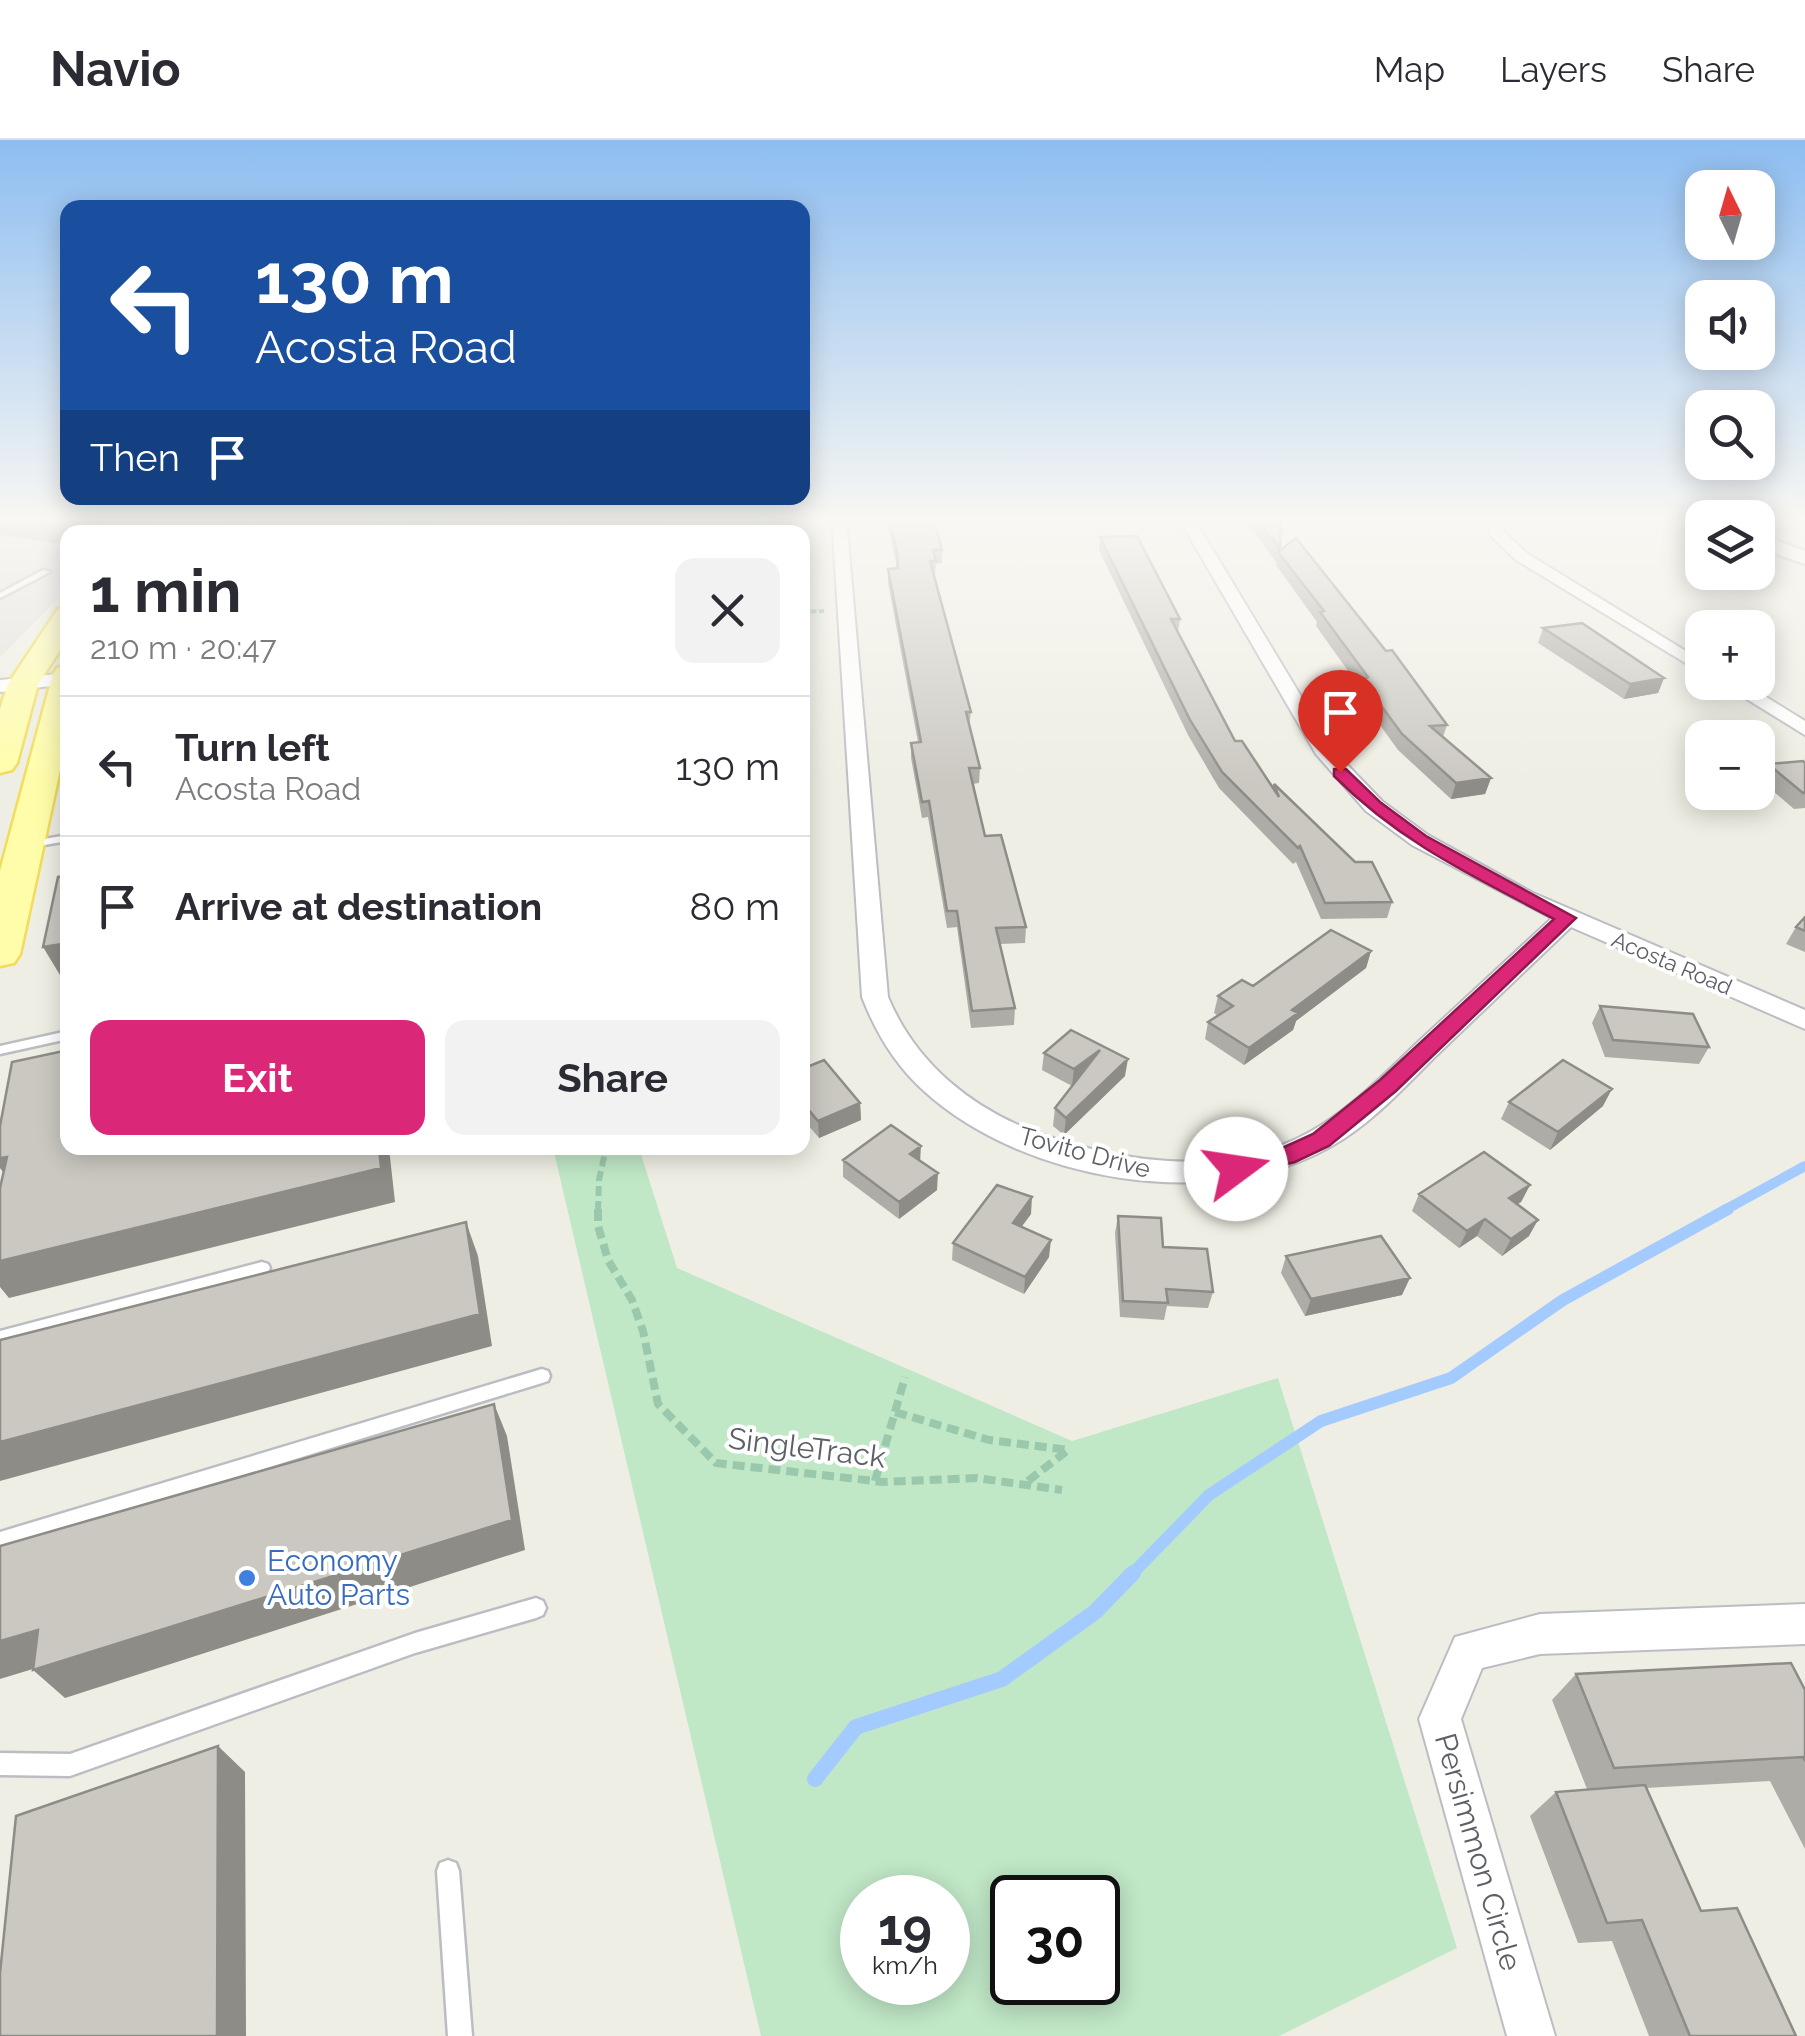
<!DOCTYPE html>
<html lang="en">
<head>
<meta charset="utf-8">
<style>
  :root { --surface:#fff; --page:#f2f2f3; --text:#2b2b33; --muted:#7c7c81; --line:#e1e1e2; --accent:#db2777 }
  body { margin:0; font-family:Raleway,sans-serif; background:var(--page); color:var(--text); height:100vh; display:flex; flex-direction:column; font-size:38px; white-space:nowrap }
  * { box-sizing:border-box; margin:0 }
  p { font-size:32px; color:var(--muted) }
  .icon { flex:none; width:55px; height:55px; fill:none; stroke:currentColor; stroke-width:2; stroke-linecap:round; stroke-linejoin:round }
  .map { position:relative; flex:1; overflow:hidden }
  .side { position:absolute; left:60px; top:385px; width:750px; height:630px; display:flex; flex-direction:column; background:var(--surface); border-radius:20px; box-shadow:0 5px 25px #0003 }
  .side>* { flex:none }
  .hud { position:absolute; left:60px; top:60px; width:750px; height:305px; border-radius:20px; box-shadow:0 5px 25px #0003; background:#1a4fa0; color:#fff; overflow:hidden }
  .needle { width:65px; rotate:355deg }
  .tools { position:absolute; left:1685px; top:30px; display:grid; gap:20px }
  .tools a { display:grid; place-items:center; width:90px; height:90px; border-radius:20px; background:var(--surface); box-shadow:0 5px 25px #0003; font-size:50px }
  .speed { position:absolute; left:840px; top:1735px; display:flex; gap:20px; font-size:50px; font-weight:700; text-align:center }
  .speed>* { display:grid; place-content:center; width:130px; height:130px; border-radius:50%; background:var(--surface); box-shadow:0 5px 25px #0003; line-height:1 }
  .speed small { font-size:25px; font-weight:400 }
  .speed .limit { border:5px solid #111; border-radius:15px; background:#fff; color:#111 }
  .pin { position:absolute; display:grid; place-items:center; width:85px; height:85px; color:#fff; margin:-102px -42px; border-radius:50% 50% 50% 0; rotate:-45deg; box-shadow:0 0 10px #0007 }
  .pin .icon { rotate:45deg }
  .me { position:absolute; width:110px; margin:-55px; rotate:76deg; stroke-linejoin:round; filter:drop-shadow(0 0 8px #0008) }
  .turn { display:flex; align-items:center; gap:35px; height:210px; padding:0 30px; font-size:45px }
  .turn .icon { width:130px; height:130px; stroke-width:2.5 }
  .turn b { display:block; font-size:70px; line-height:85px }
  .then { display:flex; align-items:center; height:95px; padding:0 30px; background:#0003; gap:20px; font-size:38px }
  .round { display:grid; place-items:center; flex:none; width:105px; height:105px; border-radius:20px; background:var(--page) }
  .headline { display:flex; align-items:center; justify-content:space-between; height:170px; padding:0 30px }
  h1 { font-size:60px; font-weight:700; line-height:75px }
  .primary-button { display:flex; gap:20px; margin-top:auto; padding:20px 30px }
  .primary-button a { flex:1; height:115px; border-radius:20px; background:var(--accent); color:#fff; font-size:40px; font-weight:700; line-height:115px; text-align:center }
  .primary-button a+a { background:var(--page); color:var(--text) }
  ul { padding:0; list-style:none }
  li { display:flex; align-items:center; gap:30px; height:140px; padding:0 30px; border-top:2px solid var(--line) }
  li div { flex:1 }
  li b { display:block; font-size:38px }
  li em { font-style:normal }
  header { display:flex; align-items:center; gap:60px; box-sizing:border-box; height:140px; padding:0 50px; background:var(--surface); border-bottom:2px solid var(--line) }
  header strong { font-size:48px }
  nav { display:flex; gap:55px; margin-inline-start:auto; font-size:35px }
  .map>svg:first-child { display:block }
  .industrial { fill:#e2e1dc }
  .green { fill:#c0e7c6; fill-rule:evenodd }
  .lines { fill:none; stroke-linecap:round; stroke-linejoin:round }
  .stream-far2 { stroke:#a4cbff; stroke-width:10 }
  .stream-far1 { stroke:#a4cbff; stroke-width:12 }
  .stream { stroke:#a4cbff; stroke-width:16 }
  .service-casing { stroke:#bcbdc3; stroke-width:5 }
  .minor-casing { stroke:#bcbdc3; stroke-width:4 }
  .tertiary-casing { stroke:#bcbdc3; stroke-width:5 }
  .primary-casing { stroke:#f2dc59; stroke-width:5 }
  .path-far2 { stroke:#99c8ac; stroke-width:4; stroke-dasharray:6 2.5; stroke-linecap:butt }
  .path-far1 { stroke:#99c8ac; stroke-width:6; stroke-dasharray:10 5; stroke-linecap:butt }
  .path { stroke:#99c8ac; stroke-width:8; stroke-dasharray:12 6; stroke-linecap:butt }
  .service { fill:#fff; fill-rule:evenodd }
  .minor { fill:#fff; fill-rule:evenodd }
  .tertiary { fill:#fff; fill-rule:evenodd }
  .primary { fill:#fffda9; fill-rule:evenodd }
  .wall { fill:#aeaca6 }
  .shaded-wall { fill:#8d8c87 }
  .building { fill:#cac8c1; stroke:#8d8c87; stroke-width:2.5 }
  .route { fill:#db2777; stroke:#8e194d; stroke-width:2.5 }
  .shop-dot { fill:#3f7fe0; stroke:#fff; stroke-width:4 }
  .labels { text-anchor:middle; stroke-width:8; stroke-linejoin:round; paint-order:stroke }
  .far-street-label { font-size:22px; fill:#5c5f65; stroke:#fff }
  .street-label { font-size:25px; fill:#5c5f65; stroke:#fff }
  .near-street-label { font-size:30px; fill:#5c5f65; stroke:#fff }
  .near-shop-label { font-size:30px; fill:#366cbe; stroke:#fff; text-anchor:start }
</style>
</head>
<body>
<header>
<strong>Navio</strong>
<nav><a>Map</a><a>Layers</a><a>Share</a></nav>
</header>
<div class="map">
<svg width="1805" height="1896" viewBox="0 0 1805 1896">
  <rect width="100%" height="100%" fill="#efeee4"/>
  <path class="industrial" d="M0,377H152L134,392H68L67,449L0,518Z"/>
  <path class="green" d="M530,377H669L666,392H517Z
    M553,1008H639L677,1128L1072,1301L1278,1238L1457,1808L1279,1896H761ZM862,1758H948V1842H862ZM1012,1758H1098V1842H1012Z"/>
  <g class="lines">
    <path class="stream-far2" d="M1723,1071L1805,1026"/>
    <path class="stream-far1" d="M1131,1435L1209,1355L1321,1281L1451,1238L1563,1160L1728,1069"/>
    <path class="stream" d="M815,1639L856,1587L1002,1539L1095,1472L1133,1433"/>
    <defs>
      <path id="service" d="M448,386L455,388L452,392H445Z
        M43,430L50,432L0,458V453Z
        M68,695V701L26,708L20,705L26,702Z
        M68,891V899L0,914V906Z
        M262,1122L268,1124L270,1128L268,1132L0,1205V1191Z
        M542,1229L548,1231L550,1236L548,1241L542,1243L0,1410V1392Z
        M536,1458L543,1461L546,1468L543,1475L536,1478L415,1513L70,1636L0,1635V1613L70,1614L415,1493Z
        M448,1720L456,1723L459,1731L472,1896H448L437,1731L440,1723Z"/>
      <path id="minor" d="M832,377H846L888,857C916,924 973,970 1041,994C1130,1025 1236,1039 1320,986C1356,963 1387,932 1418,902C1462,861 1507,820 1552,778L1412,705L1366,671L1316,614L1178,377H1193L1334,611L1382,661L1428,695L1533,753L1805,870V889L1571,787C1527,829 1483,871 1439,913C1405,946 1372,984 1330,1007C1212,1074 1023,1041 924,951C895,925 876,893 862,857Z
        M1486,377H1500L1504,392L1528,414L1702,521V533L1516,420L1492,397Z
        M66,533L68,544L0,552V540Z
        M1719,542H1742L1805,581V595Z
        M1805,1464V1504L1540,1514L1482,1528L1461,1579L1555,1896H1507L1419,1579L1455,1497L1540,1474Z"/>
      <path id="tertiary" d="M1702,377H1720V378L1702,379Z
        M1758,394L1805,411V424L1758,407Z"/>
      <path id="primary" d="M200,377H229L210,392H182Z
        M68,467V498L38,544L17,623L12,630L0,633V569L8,544L58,469Z
        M68,525V593L20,814L14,823L0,826V731L53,534L57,528Z"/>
    </defs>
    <use href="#service" class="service-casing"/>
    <use href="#minor" class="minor-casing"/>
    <use href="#tertiary" class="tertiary-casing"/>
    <use href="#primary" class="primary-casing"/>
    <path class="path-far2" d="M552,392L580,377
      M802,472L824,471"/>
    <path class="path-far1" d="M598,1071L599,1040L606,1008"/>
    <path class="path" d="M598,1069V1086L608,1120L632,1160L643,1191L658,1264L716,1323L883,1342L977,1338L1062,1350
      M895,1272L905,1237
      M875,1341L895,1272L989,1300L1068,1310L1024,1344"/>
    <use href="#service" class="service"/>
    <use href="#minor" class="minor"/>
    <use href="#tertiary" class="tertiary"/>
    <use href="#primary" class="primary"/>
  </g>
  <path class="wall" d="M0,377H104L108,386L94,392H68V405L0,395Z
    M235,377H479L477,384L449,382L421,388L419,392H227Z
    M886,377H933L942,410V423L936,424L935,434H934L971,572L969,587L980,628L979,643L972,644L985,696L1026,787L1025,803L1000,804L1015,868L1014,885L971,888L957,787L947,788L928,677L922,678L911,618V603L918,602L888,443V429L897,428Z
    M1243,377H1281L1279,411L1447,585L1443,597L1491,638L1485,654L1451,659L1398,610L1359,556L1361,549L1316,486L1317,482L1276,425V422Z
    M1100,397L1180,479L1178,492L1235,601L1273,649L1274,644L1392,762L1387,778L1321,779L1296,722L1293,724L1219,648L1188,595L1099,410Z
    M1543,488L1664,538L1658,553L1624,559L1538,503Z
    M1805,623V668L1794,669L1760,640L1768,624Z
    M1805,777V812L1786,804L1796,787Z
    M1371,811L1366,828L1296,881L1293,890L1244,925L1205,899L1208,882L1218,876L1214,873L1218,856Z
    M1600,866L1709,907L1699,924L1605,917L1592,883Z
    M802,873L807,895L808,911L802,912Z
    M1044,913L1125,936L1064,995L1053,986L1055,968L1072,946L1042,930Z
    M802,929L860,963L861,980L819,998L802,978Z
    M1509,962L1603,966L1550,1010L1501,979Z
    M843,1020L921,1021L937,1050L899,1079L843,1037Z
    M1530,1045L1521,1062L1517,1064L1529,1096L1502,1116L1477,1096L1459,1108L1412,1071L1419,1054Z
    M1031,1074L1021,1087L1049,1117L1024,1154L952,1120L953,1103Z
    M1118,1076L1163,1107L1213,1152L1208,1168L1167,1166L1164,1180L1120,1177L1115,1093Z
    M1286,1116L1402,1155L1305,1176L1281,1133Z
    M1576,1534L1805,1550V1709L1770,1641L1646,1648L1701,1771L1796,1896H1649L1612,1801L1578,1803L1530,1676L1556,1652L1587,1649L1552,1560Z"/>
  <path class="shaded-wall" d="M76,377H104L108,386L94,392H68L67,406L58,386Z
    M408,377H448L449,382L421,388L419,392H408L405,382Z
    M1664,538L1658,553L1624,559L1630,544Z
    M1491,638L1485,654L1451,659L1456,643Z
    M68,803V839L63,840L43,807Z
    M1371,811L1366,828L1296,881L1293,890L1244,925L1249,908L1292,870Z
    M1100,910L1072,946L1074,929Z
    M1128,919L1125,936L1064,995L1066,978Z
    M1612,949L1603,966L1550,1010L1558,992Z
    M860,963L861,980L819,998L818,981Z
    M921,1006L920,1023L910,1014Z
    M379,1008H389L395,1062L9,1158L0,1147V1121Z
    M7,1017L18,1053L0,1028V1018Z
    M938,1033L937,1050L899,1079V1062Z
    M1530,1045L1521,1062L1501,1075L1509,1058Z
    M1032,1057L1031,1074L1012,1100L1013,1083Z
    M1485,1079L1477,1096L1459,1108L1467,1091Z
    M1538,1080L1529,1096L1502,1116L1511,1099Z
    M466,1082L478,1116L492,1206L0,1341V1302Z
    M1051,1100L1049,1117L1024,1154L1025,1137Z
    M1410,1138L1402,1155L1305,1176L1311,1159Z
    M494,1264L507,1296L525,1410L65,1558L33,1530Z
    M38,1490L69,1518L0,1539V1501Z
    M218,1606L245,1632L246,1896H217Z"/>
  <path class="building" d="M5,377H76L58,386Z
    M235,377H408L405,382L378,383L373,392H227Z
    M755,377H791L792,392H755Z
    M889,377H933L942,410H933L936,421H930L971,572H966L980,628H969L985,696L1001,695L1026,787L996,788L1015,868L972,871L957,771H947L929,661L922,662L911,603L921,602L888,429L898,428L897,413Z
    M1255,377H1281L1280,409Z
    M1137,396L1180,479H1171L1235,601H1242L1279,657L1274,644L1355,722H1372L1392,762L1325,763L1300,706L1298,708L1222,632L1190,580L1100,397Z
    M1296,398L1386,511L1392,510L1447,585L1430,586L1491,638L1456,643L1402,594L1363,541L1368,537L1320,472L1324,471L1278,412Z
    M1582,483L1664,538L1630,544L1543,488Z
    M1803,621L1805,623V653H1803L1768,624Z
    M68,736V803L43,807L58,737Z
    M1805,777V791L1796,787Z
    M1331,790L1371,811L1292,870L1298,873L1249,908L1208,882L1233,866L1218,856L1242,840L1253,846Z
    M1600,866L1693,874L1709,907L1613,900Z
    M802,873L807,895H802Z
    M1071,890L1128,919L1066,978L1055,968L1100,910L1074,929L1044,913Z
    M68,910V1008H379L381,1028L0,1121V1048L7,1017L0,1018V986L12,922Z
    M824,920L860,963L818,981L802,962V929Z
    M1563,920L1612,949L1558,992L1509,962Z
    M891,985L921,1006L910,1014L938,1033L899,1062L843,1020Z
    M1484,1012L1530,1045L1509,1058L1538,1080L1511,1099L1485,1079L1467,1091L1419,1054Z
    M997,1045L1032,1057L1013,1083L1051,1100L1025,1137L953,1103Z
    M1118,1076L1161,1078L1163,1107L1207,1109L1213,1152L1166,1149L1168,1163L1123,1161Z
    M466,1082L480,1174L0,1302V1200Z
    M1381,1096L1410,1138L1311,1159L1286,1116Z
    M494,1264L512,1380L33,1530L38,1490L0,1501V1406Z
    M1791,1523L1805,1550V1621L1803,1617L1614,1628L1576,1534Z
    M218,1606L217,1896H0V1833L16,1676Z
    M1645,1645L1701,1771L1737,1768L1796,1896H1690L1642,1780L1607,1783L1556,1652Z"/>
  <linearGradient id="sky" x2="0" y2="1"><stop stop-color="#8dbdf1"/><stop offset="0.59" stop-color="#f8f7f3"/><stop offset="1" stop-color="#f8f7f3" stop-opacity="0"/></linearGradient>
  <rect width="1805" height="643" fill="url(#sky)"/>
  <path class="route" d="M1334,629H1346L1380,662L1426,696L1576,778L1396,951L1329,1006L1295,1022L1236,1038L1227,1035L1224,1029L1227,1022L1280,1009L1313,994L1380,940L1554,779C1471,735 1401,703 1334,636Z"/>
  <circle class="shop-dot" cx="247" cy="1438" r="10"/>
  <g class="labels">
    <g class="far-street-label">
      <text transform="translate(1672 823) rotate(23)" y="8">Acosta Road</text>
    </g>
    <g class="street-label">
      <text transform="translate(1085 1012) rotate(15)" y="9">Tovito Drive</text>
    </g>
    <g class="near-street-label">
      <text transform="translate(807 1308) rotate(7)" y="10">SingleTrack</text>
      <text transform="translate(1478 1712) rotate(74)" y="10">Persimmon Circle</text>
    </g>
    <g class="near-shop-label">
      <text x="267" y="1431">Economy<tspan x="267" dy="34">Auto Parts</tspan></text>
    </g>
  </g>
</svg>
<div class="tools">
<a><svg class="needle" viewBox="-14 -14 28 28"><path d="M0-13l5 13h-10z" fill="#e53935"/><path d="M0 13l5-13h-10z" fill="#7c7c81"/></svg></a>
<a><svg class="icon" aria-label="sound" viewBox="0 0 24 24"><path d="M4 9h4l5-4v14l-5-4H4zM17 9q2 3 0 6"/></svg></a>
<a><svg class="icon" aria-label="search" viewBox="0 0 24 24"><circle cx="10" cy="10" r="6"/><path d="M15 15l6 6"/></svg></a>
<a><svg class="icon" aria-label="layers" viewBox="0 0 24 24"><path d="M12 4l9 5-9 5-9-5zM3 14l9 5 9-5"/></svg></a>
<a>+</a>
<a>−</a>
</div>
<div class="speed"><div>19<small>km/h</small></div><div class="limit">30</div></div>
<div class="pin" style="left:1340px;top:632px;background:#d93025"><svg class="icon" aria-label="arrive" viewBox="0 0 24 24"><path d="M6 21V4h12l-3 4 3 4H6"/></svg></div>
<svg class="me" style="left:1236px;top:1029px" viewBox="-20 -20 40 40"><circle r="19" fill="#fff"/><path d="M0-13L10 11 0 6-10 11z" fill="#db2777"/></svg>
<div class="hud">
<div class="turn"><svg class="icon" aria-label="left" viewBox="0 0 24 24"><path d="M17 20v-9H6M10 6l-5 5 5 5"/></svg><div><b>130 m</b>Acosta Road</div></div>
<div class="then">Then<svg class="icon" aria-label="arrive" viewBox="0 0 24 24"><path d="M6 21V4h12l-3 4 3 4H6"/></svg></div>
</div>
<section class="side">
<div class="headline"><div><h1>1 min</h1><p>210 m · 20:47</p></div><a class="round"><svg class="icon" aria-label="close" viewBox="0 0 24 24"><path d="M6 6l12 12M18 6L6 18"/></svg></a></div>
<ul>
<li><svg class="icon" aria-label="left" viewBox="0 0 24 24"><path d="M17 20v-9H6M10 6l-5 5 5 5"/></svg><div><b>Turn left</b><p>Acosta Road</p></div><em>130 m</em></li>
<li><svg class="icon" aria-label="arrive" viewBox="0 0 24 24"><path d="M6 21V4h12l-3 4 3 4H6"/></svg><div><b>Arrive at destination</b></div><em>80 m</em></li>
</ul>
<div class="primary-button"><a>Exit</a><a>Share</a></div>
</section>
</div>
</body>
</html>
